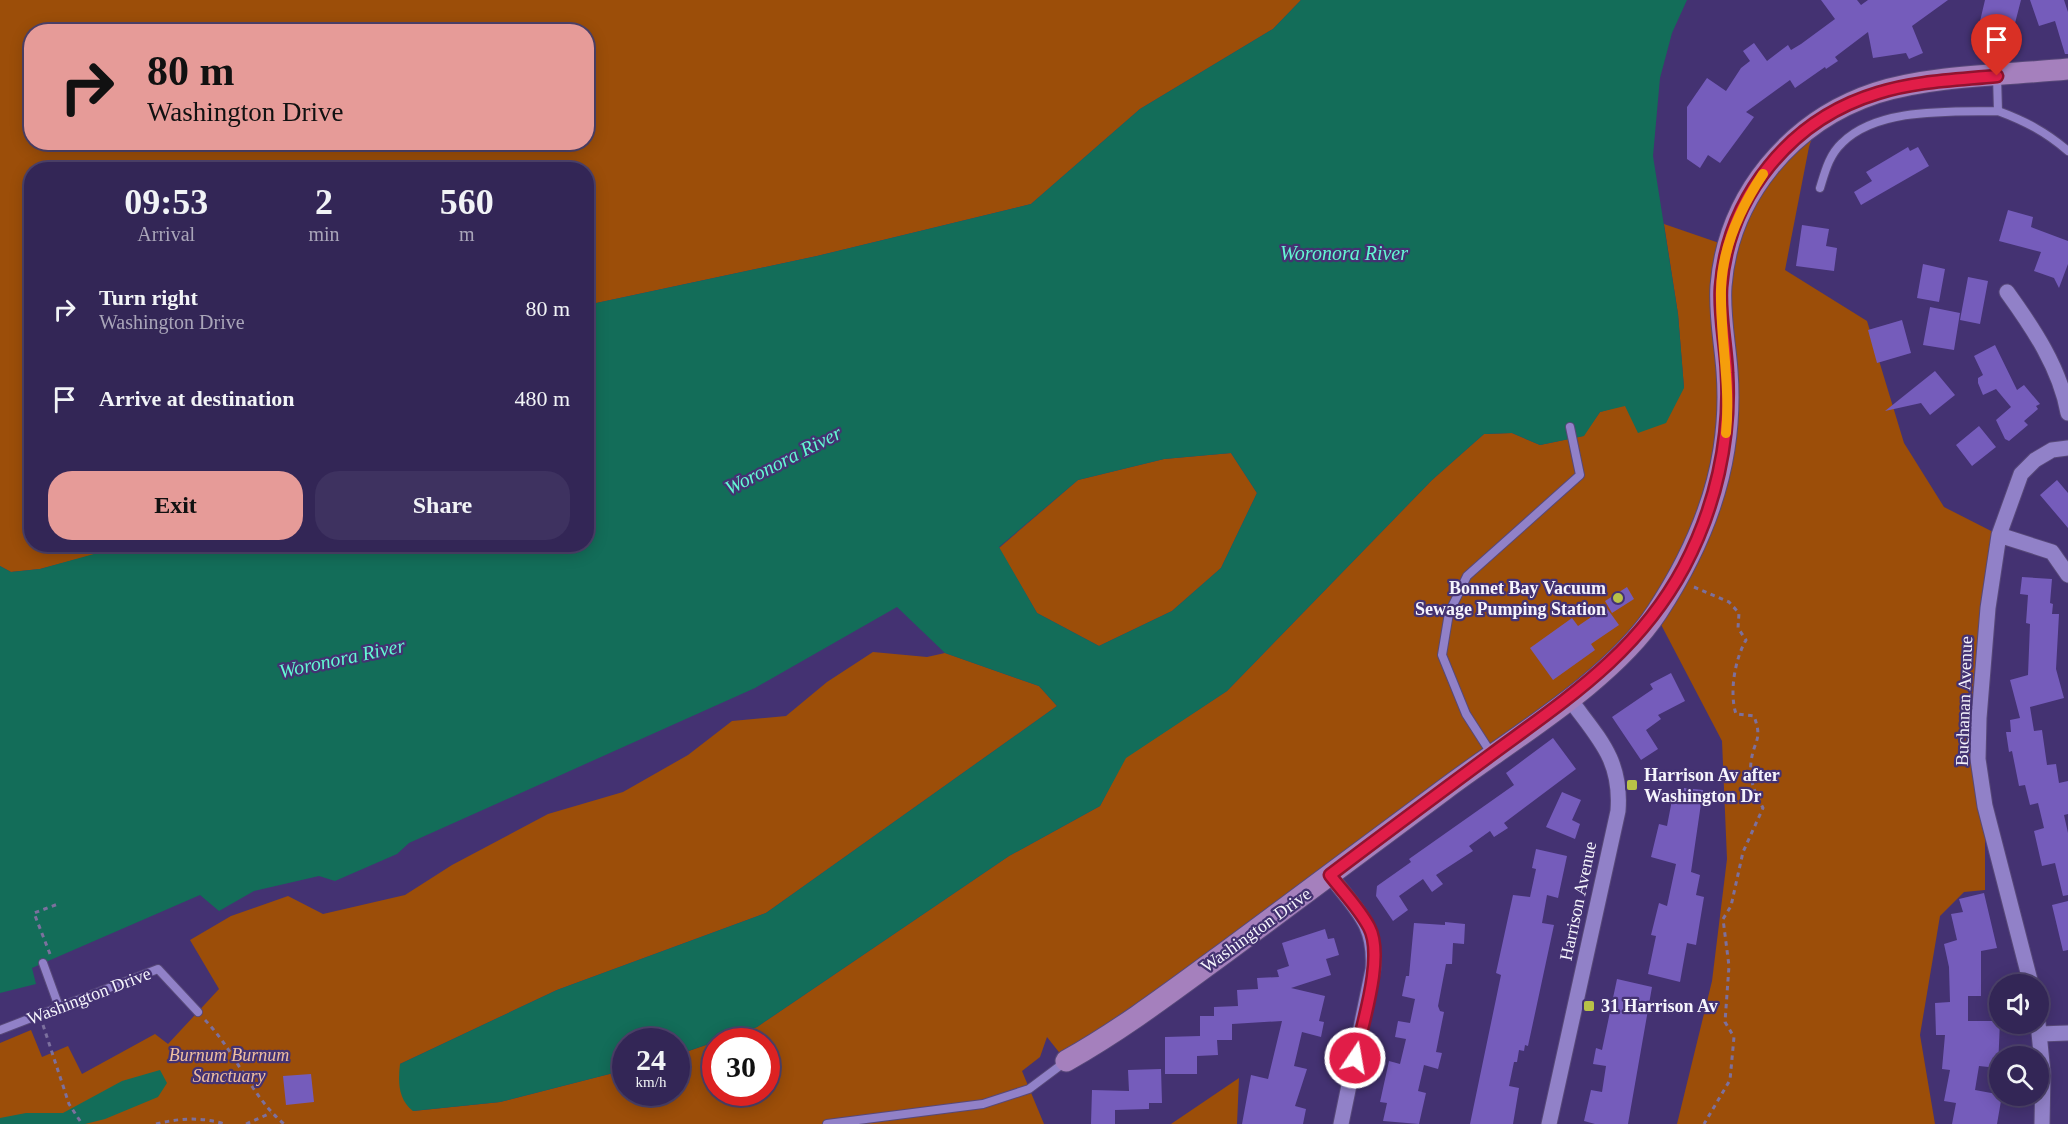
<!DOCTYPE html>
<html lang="en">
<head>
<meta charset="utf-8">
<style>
  :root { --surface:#332656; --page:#3e3260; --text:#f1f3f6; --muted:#a9a5b9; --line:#4e436c; --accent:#e69b98 }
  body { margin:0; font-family:Georgia,serif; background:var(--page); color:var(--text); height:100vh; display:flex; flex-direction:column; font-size:22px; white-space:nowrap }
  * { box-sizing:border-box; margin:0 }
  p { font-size:20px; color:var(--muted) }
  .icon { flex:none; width:33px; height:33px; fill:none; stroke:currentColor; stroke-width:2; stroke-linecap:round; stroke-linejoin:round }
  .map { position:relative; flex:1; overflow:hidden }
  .drawer { position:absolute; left:24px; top:162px; width:570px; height:390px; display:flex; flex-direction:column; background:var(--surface); border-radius:24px; box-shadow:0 3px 15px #0003,0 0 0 2px var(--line) }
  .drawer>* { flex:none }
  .banner { position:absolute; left:24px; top:24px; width:570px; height:126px; border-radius:24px; box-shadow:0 3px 15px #0003,0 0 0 2px var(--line); background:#e69b98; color:#111; overflow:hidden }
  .tools { position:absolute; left:1989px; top:974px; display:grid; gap:12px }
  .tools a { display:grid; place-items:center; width:60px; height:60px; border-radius:50%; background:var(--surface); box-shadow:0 3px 15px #0003,0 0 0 2px var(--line); font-size:30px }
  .speed { position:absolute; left:612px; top:1028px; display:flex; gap:12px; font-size:30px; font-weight:700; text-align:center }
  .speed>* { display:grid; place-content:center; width:78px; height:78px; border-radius:50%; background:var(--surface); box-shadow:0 3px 15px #0003,0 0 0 2px var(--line); line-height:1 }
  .speed small { font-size:15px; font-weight:400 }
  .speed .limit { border:9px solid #d22; background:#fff; color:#111 }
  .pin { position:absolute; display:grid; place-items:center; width:51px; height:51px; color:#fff; margin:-62px -26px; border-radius:50% 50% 50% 0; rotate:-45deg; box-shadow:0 0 6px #0007 }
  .pin .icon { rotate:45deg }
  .me { position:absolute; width:66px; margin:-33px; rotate:12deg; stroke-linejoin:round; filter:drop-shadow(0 0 4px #0008) }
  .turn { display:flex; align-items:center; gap:21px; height:126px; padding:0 24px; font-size:27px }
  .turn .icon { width:78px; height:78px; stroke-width:2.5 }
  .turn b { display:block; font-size:42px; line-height:51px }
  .eta { display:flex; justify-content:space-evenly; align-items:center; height:102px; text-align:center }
  .eta b { font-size:36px; font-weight:800; line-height:42px }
  .cta { display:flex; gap:12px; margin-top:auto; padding:12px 24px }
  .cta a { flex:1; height:69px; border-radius:24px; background:var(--accent); color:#111; font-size:24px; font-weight:800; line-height:69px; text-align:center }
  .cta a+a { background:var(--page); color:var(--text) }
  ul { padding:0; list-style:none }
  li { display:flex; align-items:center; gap:18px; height:90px; padding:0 24px }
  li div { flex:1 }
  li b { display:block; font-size:22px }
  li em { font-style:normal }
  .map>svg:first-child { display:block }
  .green { fill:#9c4e09; fill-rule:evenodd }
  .water { fill:#136d59; fill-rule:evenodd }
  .building { fill:#755cbb }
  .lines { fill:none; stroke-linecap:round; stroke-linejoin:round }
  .lane-casing { stroke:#574879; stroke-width:10 }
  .street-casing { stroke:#574879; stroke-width:17 }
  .secondary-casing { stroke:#574879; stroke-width:23 }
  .path { stroke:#7c709e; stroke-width:3; stroke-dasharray:4.5 4.5; stroke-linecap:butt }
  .lane { stroke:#9181c8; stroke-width:8 }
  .street { stroke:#9181c8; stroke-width:15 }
  .secondary { stroke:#a580bd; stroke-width:21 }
  .route-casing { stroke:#92132f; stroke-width:15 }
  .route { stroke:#e11d48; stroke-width:10 }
  .slow { stroke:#f59e0b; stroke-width:10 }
  .poi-dot { fill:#b8c147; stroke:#443272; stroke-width:2 }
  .labels { text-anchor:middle; stroke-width:4.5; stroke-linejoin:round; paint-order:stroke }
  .poi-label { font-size:18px; font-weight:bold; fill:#f5f4fc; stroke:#443272; text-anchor:start }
  .street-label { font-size:18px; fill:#f5f4fc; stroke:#443272 }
  .park-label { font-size:18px; font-style:italic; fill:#efbfa0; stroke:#443272 }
  .water-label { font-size:20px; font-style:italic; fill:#63f9d3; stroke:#443272 }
</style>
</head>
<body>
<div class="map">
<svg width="2068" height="1124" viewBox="0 0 2068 1124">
  <rect width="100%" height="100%" fill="#443272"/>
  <path class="green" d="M0,0H1301L1273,29L1140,109L1031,204L817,256L587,305L586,170H32V544L130,545L40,569L11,572L0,566ZM32,32H586V142H32Z
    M1818,119L1809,147L1785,270L1867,321L1904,443L1944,507L1999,535L1979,718L1985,806V890L1964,892L1940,916L1920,1035L1935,1124H1677L1712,981L1727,859L1722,741L1656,615L1626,649L1066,1061L1047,1037L1040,1057L1022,1071L1044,1124H0V1043L31,1030L42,1057L68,1046L82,1074L155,1034L168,1044L219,989L190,940L231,916L288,896L323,914L405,895L452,865L548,814L623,792L688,755L732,721L786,716L827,682L873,652L927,657L945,653L1039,686L1057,706L766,913L557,990L400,1064L413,1111L500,1102L625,1070L626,1092H676L677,1055L715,1042L716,1092H766V1041H717L757,1027L1009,856L1100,806L1125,758L1227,691L1432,480L1484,434L1512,433L1540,445L1583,436L1600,412L1684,388L1678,314L1664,224L1728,246L1747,198Z
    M1231,453L1257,493L1221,568L1172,611L1099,646L1037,613L999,548L1078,480L1164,459Z
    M1239,1078L1237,1124H1171Z"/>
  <path class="water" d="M1301,0H1687L1672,33L1660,78L1653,156L1678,314L1684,388L1666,423L1638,433L1625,406L1600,412L1584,436L1540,445L1512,433L1484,434L1432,480L1227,691L1126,758L1100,806L1009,856L757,1027L677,1055L676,1041H626L625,1070L500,1102L413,1111C398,1099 398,1082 400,1064L557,990L766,913L1057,706L1039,686L945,653L897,607L755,688L409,843L397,854L335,881L319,876L254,891L219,911L200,895L32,968L36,984L0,993V566L11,572L40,569L130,544H586L587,305L817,256L1031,204L1140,109L1273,29ZM1231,453L1257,493L1221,568L1172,611L1099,646L1037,613L999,547L1078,480L1164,459Z
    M160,1070L167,1083L158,1097L105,1119L85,1124H0V1118L26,1113H63L122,1081Z"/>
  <path class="building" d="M1821,0H1857L1861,5L1868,0H1948L1912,26L1923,53L1909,59L1906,53L1873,58L1868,32L1835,57L1838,61L1826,69L1825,67L1795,88L1790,80L1746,112L1754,117L1720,163L1708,155L1700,168L1687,159V107L1707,78L1726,91L1741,68L1750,61L1743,51L1754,43L1767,61L1788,45L1791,50L1801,44L1835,19Z
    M1985,0H2021L2014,27L2008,26L2004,41L1977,34Z
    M2030,0H2064L2068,12V54H2065L2055,21L2039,26Z
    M1908,147L1910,151L1918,147L1929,166L1861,205L1854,192L1872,181L1866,172Z
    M2008,210L2033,217L2031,227L2068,241V264L2059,288L2054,278L2034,271L2041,252L1999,241Z
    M1802,225L1829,229L1826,246L1837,248L1834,271L1796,266Z
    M1923,264L1945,269L1939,302L1917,298Z
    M1968,277L1988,281L1980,324L1960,320Z
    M1930,307L1960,313L1954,350L1923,345Z
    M1902,320L1911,353L1877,363L1868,330Z
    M1995,345L2017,390L2024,385L2040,404L2036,406L2038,409L2024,421L2028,425L2009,441L2005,439L1996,420L2011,407L1996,389L1983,395L1978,383V378L1983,375L1974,356Z
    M1935,371L1955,395L1930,415L1921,403L1885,411Z
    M1979,426L1996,447L1972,466L1956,445Z
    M2057,480L2068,493V528L2040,495Z
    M2022,577L2052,579L2050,603L2053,604L2052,614H2059L2056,669L2064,698L2030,707L2034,731L2042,730L2047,765L2056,764L2059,783L2068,781V814L2064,815L2068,833V895L2063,896L2055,863L2042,866L2034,831L2044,828L2038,803L2030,805L2025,785L2019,786L2012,751L2009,752L2006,732H2011L2010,720L2020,718L2010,680L2028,675L2030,624L2026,623L2028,595L2020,594Z
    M1627,587L1634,599L1612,613L1605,601Z
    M1606,607L1619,625L1591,644L1595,650L1553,680L1530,648L1572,618L1578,626Z
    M1671,673L1685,701L1658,715L1661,719L1646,730L1658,749L1641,760L1612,717L1653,689L1650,684Z
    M1553,738L1576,769L1504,823L1508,828L1494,837L1490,831L1469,846L1473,851L1436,875L1443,884L1432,892L1423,879L1399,896L1408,910L1393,921L1376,896L1377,886L1411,862L1409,859L1514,785L1506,773Z
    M1684,788L1703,790L1691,872L1700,875L1696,895L1704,897L1696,945L1687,943L1680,982L1648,974L1656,936L1651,935L1659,903L1667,906L1676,864L1651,857L1659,824L1667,826L1672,800L1683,801Z
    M1562,792L1581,800L1572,820L1580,824L1575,839L1546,827Z
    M1536,849L1567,856L1558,898L1547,895L1542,923L1554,925L1528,1046L1525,1045L1524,1051L1519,1050L1517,1062H1514L1509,1086L1519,1088L1513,1124H1470L1501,975L1496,973L1513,895L1530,897L1536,869L1532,868Z
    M1984,893L1997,948L1981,951V996H1968V1021H2000L1998,1068L1979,1066L1975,1090L2002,1095L1997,1124H1952L1956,1103L1944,1101L1950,1070L1942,1069L1945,1035H1936L1935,1003L1950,1002L1949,967L1944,944L1957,940L1951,914L1963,912L1959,899Z
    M2068,901V950L2063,951L2052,905Z
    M1445,922L1465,924L1464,944L1453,943L1452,964H1446L1438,1006L1440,1011L1444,1012L1436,1052L1442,1053L1438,1069L1424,1065L1418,1091L1426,1093L1419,1124L1383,1121L1387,1103L1380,1102L1389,1061L1400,1064L1406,1039L1395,1037L1398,1021L1410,1023L1415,999L1402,996L1406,976H1409L1414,923L1445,925Z
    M1325,929L1328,939L1334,938L1339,955L1326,959L1331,975L1291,988L1325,996L1319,1021L1324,1022L1321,1037L1302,1032L1294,1066L1307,1069L1295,1106L1306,1109L1303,1124H1242L1251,1075L1268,1079L1282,1021L1232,1024V1040H1217L1218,1055L1197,1056V1074H1165V1037L1200,1036V1016H1214V1007L1238,1006L1237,990L1258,989L1257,978L1279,977L1277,970L1289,966L1282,943Z
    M1617,979L1652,987L1628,1124H1595L1584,1121L1591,1090L1602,1092L1606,1066L1593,1064L1596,1048L1602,1050Z
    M1161,1069L1162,1103H1149V1109L1115,1110V1124H1091L1092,1090L1129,1091L1128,1070Z
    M311,1074L314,1102L286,1105L283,1076Z"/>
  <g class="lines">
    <defs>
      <path id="lane" d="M1998,111C2025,121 2046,132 2068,151
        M1820,188C1825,172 1829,155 1842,143C1878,107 1951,112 1998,111L1997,76
        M1491,753L1466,714L1442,655L1449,613L1467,576L1580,475L1570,427
        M43,963L59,1007
        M0,1030L158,969L198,1012
        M827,1124L983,1104L1029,1089L1065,1062"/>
      <path id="street" d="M2007,292C2033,328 2060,368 2068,413
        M1999,535L2052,552L2068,575
        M1330,875C1356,910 1376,923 1373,969L1341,1124
        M2031,984L1985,806L1978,759L1979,718L1988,608L1999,535L2021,474L2035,460L2052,450L2068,448
        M2038,1023L2043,1073L2042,1124
        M2040,1034L2068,1033
        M1549,1124L1618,811C1622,759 1598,738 1569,698"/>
      <path id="secondary" d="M1066,1061C1123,1029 1174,990 1226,952C1299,898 1371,844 1444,790C1510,740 1611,682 1657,612C1689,563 1715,507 1724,449C1728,423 1729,397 1727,371C1725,343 1719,314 1721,286C1728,196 1791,121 1876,93C1933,75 2008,75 2068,69"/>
    </defs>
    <use href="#lane" class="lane-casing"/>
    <use href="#street" class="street-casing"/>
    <use href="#secondary" class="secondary-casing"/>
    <path class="path" d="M1694,587L1729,602L1739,613L1738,628L1746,640C1735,659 1729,692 1736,714L1754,716C1763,741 1754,739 1751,762C1749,780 1755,793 1763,808L1743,852L1731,906L1723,919L1729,966L1725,1022L1734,1037L1730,1080L1704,1124
      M50,954L34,913L58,904
      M205,1020C236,1052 250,1095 284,1124
      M43,1025L69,1104L82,1124
      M156,1124C179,1118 202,1117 225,1124
      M246,1124L271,1113"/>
    <use href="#lane" class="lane"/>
    <use href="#street" class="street"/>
    <use href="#secondary" class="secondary"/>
  </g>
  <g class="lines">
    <defs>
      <path id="route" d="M1355,1058C1362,1025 1385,956 1369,927C1359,908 1343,892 1330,875C1384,834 1438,794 1492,754C1568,698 1638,653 1684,567C1715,508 1731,440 1727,373C1726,345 1719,315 1721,287C1728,196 1791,119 1878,93C1916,81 1957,80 1997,76"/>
    </defs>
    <use href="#route" class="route-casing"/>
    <use href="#route" class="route"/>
    <path class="slow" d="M1726,433C1731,385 1720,338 1721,290C1722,248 1741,207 1763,174"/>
  </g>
  <g class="poi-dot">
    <circle cx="1618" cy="598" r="6"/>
    <rect x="1626" y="779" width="12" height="12" rx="3"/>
    <rect x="1583" y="1000" width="12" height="12" rx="3"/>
  </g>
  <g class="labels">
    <g class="poi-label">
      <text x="1606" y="594" text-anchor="end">Bonnet Bay Vacuum<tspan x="1606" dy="21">Sewage Pumping Station</tspan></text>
      <text x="1644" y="781">Harrison Av after<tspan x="1644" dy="21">Washington Dr</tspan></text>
      <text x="1601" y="1012">31 Harrison Av</text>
    </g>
    <g class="street-label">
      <text transform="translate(1964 701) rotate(-88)" y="6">Buchanan Avenue</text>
      <text transform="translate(1578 901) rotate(-78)" y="6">Harrison Avenue</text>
      <text transform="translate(1256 930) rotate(-36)" y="6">Washington Drive</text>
      <text transform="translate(89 996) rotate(-21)" y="6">Washington Drive</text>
    </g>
    <g class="park-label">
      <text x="229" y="1061">Burnum Burnum<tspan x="229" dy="21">Sanctuary</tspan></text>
    </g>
    <g class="water-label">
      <text x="1344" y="260">Woronora River</text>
      <text transform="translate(783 460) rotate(-27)" y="7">Woronora River</text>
      <text transform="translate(342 658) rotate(-12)" y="7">Woronora River</text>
    </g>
  </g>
</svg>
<div class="tools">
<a><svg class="icon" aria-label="sound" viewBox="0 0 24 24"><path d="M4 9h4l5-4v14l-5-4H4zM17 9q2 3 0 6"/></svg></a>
<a><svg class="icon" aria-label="search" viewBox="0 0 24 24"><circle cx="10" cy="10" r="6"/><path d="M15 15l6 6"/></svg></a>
</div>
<div class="speed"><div>24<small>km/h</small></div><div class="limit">30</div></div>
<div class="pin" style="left:1997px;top:76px;background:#d93025"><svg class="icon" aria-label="arrive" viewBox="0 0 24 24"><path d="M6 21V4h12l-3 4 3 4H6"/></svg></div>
<svg class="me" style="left:1355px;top:1058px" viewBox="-20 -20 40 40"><circle r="17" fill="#e11d48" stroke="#fff" stroke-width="3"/><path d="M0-11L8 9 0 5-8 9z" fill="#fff"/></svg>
<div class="banner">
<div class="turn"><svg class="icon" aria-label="right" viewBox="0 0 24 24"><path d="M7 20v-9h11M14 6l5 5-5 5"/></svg><div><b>80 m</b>Washington Drive</div></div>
</div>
<section class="drawer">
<div class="eta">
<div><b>09:53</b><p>Arrival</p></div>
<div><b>2</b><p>min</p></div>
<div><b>560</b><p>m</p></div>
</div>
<ul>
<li><svg class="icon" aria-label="right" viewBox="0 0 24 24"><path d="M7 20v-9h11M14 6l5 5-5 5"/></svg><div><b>Turn right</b><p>Washington Drive</p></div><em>80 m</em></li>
<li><svg class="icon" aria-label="arrive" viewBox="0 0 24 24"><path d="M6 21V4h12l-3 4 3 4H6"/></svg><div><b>Arrive at destination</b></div><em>480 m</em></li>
</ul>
<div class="cta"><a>Exit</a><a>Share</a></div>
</section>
</div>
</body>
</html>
